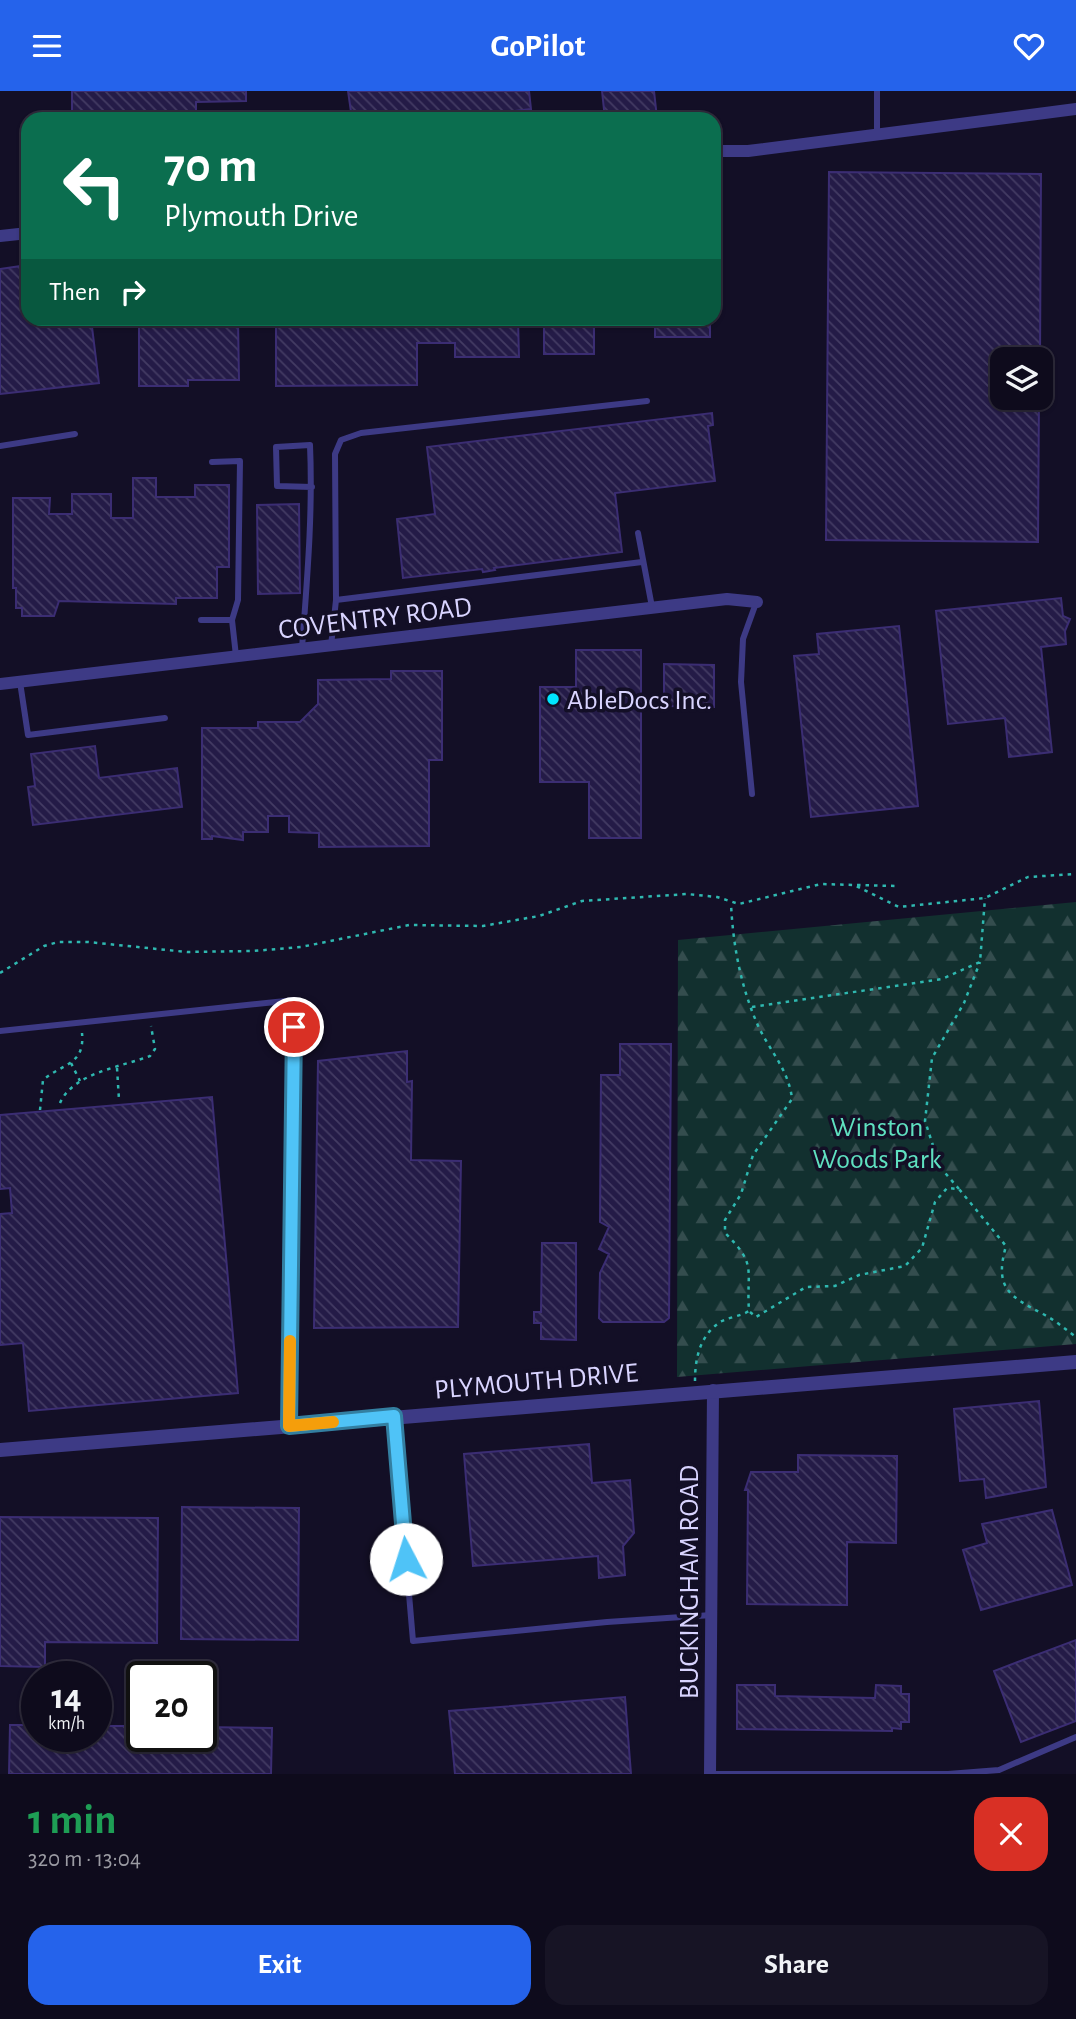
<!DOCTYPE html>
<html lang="en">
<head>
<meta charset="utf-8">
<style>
  :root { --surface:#0e0b1c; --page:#171425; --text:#f1f3f6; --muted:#9b9ba3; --line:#2e2b3b; --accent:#2563eb }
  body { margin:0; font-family:"Alegreya Sans",sans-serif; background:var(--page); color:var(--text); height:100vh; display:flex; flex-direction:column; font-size:26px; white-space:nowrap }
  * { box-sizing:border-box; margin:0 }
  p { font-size:23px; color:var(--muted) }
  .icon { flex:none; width:38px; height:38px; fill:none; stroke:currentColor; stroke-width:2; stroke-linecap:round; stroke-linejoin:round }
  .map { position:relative; height:1683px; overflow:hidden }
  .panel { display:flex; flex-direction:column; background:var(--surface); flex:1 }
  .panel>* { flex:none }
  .hud { position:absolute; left:21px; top:21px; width:700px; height:214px; border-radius:21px; box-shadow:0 2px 5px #0004,0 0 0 2px var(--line); background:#0b6e4f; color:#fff; overflow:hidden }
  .fabs { position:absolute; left:990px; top:256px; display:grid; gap:14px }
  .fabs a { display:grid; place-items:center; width:63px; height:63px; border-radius:14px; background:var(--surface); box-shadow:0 2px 5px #0004,0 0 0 2px var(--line); font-size:35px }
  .speed { position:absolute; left:21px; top:1570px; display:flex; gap:14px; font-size:35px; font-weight:700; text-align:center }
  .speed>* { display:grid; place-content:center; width:91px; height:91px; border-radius:50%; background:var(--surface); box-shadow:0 2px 5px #0004,0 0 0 2px var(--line); line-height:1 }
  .speed small { font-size:18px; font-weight:400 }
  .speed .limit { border:4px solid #111; border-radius:10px; background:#fff; color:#111 }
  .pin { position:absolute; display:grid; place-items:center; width:60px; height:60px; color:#fff; margin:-30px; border:4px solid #fff; border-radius:50%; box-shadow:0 2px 7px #0007 }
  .me { position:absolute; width:77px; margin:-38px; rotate:355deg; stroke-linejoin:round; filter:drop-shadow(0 0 5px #0008) }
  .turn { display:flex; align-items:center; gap:24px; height:147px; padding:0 28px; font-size:32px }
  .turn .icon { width:91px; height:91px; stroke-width:2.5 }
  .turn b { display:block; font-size:49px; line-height:60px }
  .then { display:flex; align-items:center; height:66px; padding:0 28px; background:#0003; gap:14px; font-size:26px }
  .round { display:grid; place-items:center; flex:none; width:74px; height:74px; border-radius:21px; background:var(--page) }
  .overview { display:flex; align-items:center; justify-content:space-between; height:119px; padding:0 28px }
  h1 { font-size:42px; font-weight:700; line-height:52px; color:#1e9e55 }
  .cta { display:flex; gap:14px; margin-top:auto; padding:14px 28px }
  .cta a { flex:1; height:80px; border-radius:21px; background:var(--accent); color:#fff; font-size:28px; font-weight:700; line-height:80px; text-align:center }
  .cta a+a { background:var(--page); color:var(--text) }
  header { display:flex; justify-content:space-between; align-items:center; height:91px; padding:0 28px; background:var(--accent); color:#fff; font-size:32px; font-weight:700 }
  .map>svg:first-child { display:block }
  .forest { fill:url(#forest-firs) }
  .building { fill:url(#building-back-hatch); stroke:#3b2d73; stroke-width:2 }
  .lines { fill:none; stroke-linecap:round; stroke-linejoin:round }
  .path { stroke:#2fb8b0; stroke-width:2.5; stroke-dasharray:3.5 5; stroke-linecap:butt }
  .service { stroke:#3d3a85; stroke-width:6 }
  .minor { stroke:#3d3a85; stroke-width:12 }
  .tertiary { stroke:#3d3a85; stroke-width:14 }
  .route-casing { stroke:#337fa1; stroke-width:18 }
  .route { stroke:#4fc3f7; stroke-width:12 }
  .slow { stroke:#f59e0b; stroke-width:12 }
  .poi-dot { fill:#00e5ff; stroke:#130f26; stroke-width:2.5 }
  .labels { text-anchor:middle; stroke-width:7; stroke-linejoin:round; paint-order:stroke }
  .street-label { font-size:28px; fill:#d9d4ff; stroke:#130f26 }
  .poi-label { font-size:28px; fill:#d9d4ff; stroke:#130f26; text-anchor:start }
  .park-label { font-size:28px; fill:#5fe0c0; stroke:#130f26 }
</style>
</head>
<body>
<header><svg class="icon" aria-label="menu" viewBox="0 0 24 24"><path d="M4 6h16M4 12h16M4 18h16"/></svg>GoPilot<svg class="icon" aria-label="heart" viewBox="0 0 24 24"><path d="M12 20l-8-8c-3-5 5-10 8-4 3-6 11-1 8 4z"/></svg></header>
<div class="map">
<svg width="1076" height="1683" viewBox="0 0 1076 1683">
  <defs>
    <pattern id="forest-firs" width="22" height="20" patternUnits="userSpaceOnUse" patternTransform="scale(1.75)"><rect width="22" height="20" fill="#12302f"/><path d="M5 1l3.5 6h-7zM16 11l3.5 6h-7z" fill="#344d4e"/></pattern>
    <pattern id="building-back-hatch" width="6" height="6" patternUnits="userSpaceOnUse" patternTransform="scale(1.75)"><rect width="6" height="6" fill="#241b47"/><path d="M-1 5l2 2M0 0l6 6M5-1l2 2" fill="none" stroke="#433b63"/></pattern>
  </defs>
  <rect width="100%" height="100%" fill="#130f26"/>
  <path class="forest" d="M1076,811V1253L677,1286L678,849Z"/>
  <path class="building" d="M72,0H246V10L196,11V28H72Z
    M348,0H529L531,18L471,25V28H352Z
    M602,0H654L657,27L605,28Z
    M829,81L1041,83L1040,268H1003V306H1039L1038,451L826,449Z
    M28,174V228H91L99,292L0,303V178Z
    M139,228H238L239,289H188V295H139Z
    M276,228H518L519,266H455V252H417V294L276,295Z
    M544,228H594V263H544Z
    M655,228H710V246H655Z
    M712,322L713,334L708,335L715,390L615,402L622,461L494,477L495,479L483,481L482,478L403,487L397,428L435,423L427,356Z
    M133,387H156V406H195V394H229V476H217V507H176V513L59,510L54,525H22V517H16V497H13V407H50L49,423H72V403H111V427H133Z
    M299,413L300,502L258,503L257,414Z
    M1061,507L1063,525L1070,528L1065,540L1066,553L1041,556L1052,661L1009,666L1005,627L948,633L936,520Z
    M899,535L918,715L811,726L794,565L819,563L817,543Z
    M576,559H641V747H589V691H540V596H576Z
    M664,573L714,574V616L664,615Z
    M391,580H442V669H429V755L319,756V742L289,741V725H268V741H243V749L212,745V748H202V637H258V631H300L318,613V589L391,588Z
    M95,655L99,687L177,677L182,716L33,734L28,696L35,695L31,663Z
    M620,953H671L669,1227L664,1231H603L599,1227L600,1182L609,1163L599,1158L609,1136L600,1131L601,984H620Z
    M407,960V991L412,990L411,1069L461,1070L458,1236L314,1237L318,970Z
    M212,1006L238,1302L29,1320L23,1252L0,1254V1123L12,1122L10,1097L0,1098V1024Z
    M542,1152H576V1249L541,1248V1232H534V1221H541Z
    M1039,1310L1046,1396L986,1407L984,1388L960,1390L954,1318Z
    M589,1353L592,1392L630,1389L634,1442L623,1455L625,1484L599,1487L598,1465L473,1475L464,1363Z
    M798,1364L897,1365L896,1452L847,1451V1514L747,1513L748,1399H745L751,1381H798Z
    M182,1416L299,1417L298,1549L181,1548Z
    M1052,1419L1072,1494L981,1519L963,1459L987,1452L982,1433Z
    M0,1426L158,1427L157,1552L45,1551V1576L0,1575Z
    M1076,1549V1630L1021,1651L994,1580Z
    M737,1594H775V1605L875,1607L876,1594L901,1595V1603H909V1631H901V1638L892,1637V1640L737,1638Z
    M625,1606L631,1683H455L449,1620Z
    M10,1634H37V1645H96V1635H142V1645H201V1636L272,1637L271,1683H9Z"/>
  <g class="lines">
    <path class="path" d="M857,794L897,795
      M0,882L44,855L58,851H88L187,861L253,860L301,856L409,834L483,835L539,825L582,810L687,803L717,806L739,813L821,793L854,794L899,816L985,807L1028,786L1076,783
      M752,916L942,888L980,871L985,807
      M71,972L80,990
      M117,977L119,1009
      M60,1012C73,982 121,976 150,965L155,958L151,935
      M40,1019L43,989C63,972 85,974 82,942
      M959,1098L940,1076L925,1030L932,967L964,912L980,871
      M750,1221L756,1226L806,1196L835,1195L859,1184L905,1175L922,1157L935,1111L947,1097L959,1098L1006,1155C994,1197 1009,1205 1043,1223C1055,1229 1065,1238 1076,1246
      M695,1290C695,1267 700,1243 722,1230C730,1226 741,1225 749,1220C746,1179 758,1174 725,1142V1129L741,1103L753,1064L792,1008C789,978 767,957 756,930C740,892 733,853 731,813"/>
    <path class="service" d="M877,0V43
      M0,355L75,343
      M212,371L240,370L238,509L232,529L236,565
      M638,442L652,516
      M642,471L336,509L335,363L341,349L361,342L647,310
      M201,529H232
      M331,555L336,509
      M302,557C307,489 313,422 310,354L276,356L277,395L312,396
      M20,591L28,644L165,627
      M752,703L741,591L743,548L756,512
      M0,940L295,909L289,1335
      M394,1327L413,1550L607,1531L712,1524
      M710,1683H948L999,1679L1076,1646"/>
    <path class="minor" d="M714,60H748L1076,18
      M0,145L28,142
      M0,593L727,508L757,511
      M710,1683L713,1299"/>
    <path class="tertiary" d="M0,1359L1076,1271"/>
  </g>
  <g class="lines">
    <defs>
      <path id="route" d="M294,936L289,1335L394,1325L406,1468"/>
    </defs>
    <use href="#route" class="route-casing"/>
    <use href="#route" class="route"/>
    <path class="slow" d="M290,1250L289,1335L333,1331"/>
  </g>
  <circle class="poi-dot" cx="553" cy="608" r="7"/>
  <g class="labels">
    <g class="street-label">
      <text transform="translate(375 526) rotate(-7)" y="10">COVENTRY ROAD</text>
      <text transform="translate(536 1289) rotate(-5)" y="10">PLYMOUTH DRIVE</text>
      <text transform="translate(688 1491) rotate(-90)" y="10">BUCKINGHAM ROAD</text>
    </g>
    <g class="poi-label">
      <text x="567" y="618">AbleDocs Inc.</text>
    </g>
    <g class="park-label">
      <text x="877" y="1045">Winston<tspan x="877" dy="32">Woods Park</tspan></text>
    </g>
  </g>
</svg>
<div class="fabs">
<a><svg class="icon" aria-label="layers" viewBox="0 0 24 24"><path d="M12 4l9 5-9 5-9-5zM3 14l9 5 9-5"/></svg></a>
</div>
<div class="speed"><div>14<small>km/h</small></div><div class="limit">20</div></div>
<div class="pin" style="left:294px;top:936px;background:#d93025"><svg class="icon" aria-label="arrive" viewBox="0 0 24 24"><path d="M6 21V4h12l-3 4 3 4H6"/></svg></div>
<svg class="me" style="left:406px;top:1468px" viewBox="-20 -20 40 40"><circle r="19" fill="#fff"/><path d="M0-13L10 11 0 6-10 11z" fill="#4fc3f7"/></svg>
<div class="hud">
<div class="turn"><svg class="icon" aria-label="left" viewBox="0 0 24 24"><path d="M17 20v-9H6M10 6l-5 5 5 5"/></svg><div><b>70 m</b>Plymouth Drive</div></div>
<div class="then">Then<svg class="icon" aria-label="right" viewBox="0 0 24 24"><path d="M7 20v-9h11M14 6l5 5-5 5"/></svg></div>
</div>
</div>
<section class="panel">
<div class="overview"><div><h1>1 min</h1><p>320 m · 13:04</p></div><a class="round" style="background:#d93025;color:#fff"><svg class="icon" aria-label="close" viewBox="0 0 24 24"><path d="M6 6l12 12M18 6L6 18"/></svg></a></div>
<div class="cta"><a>Exit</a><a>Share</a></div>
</section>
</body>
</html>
